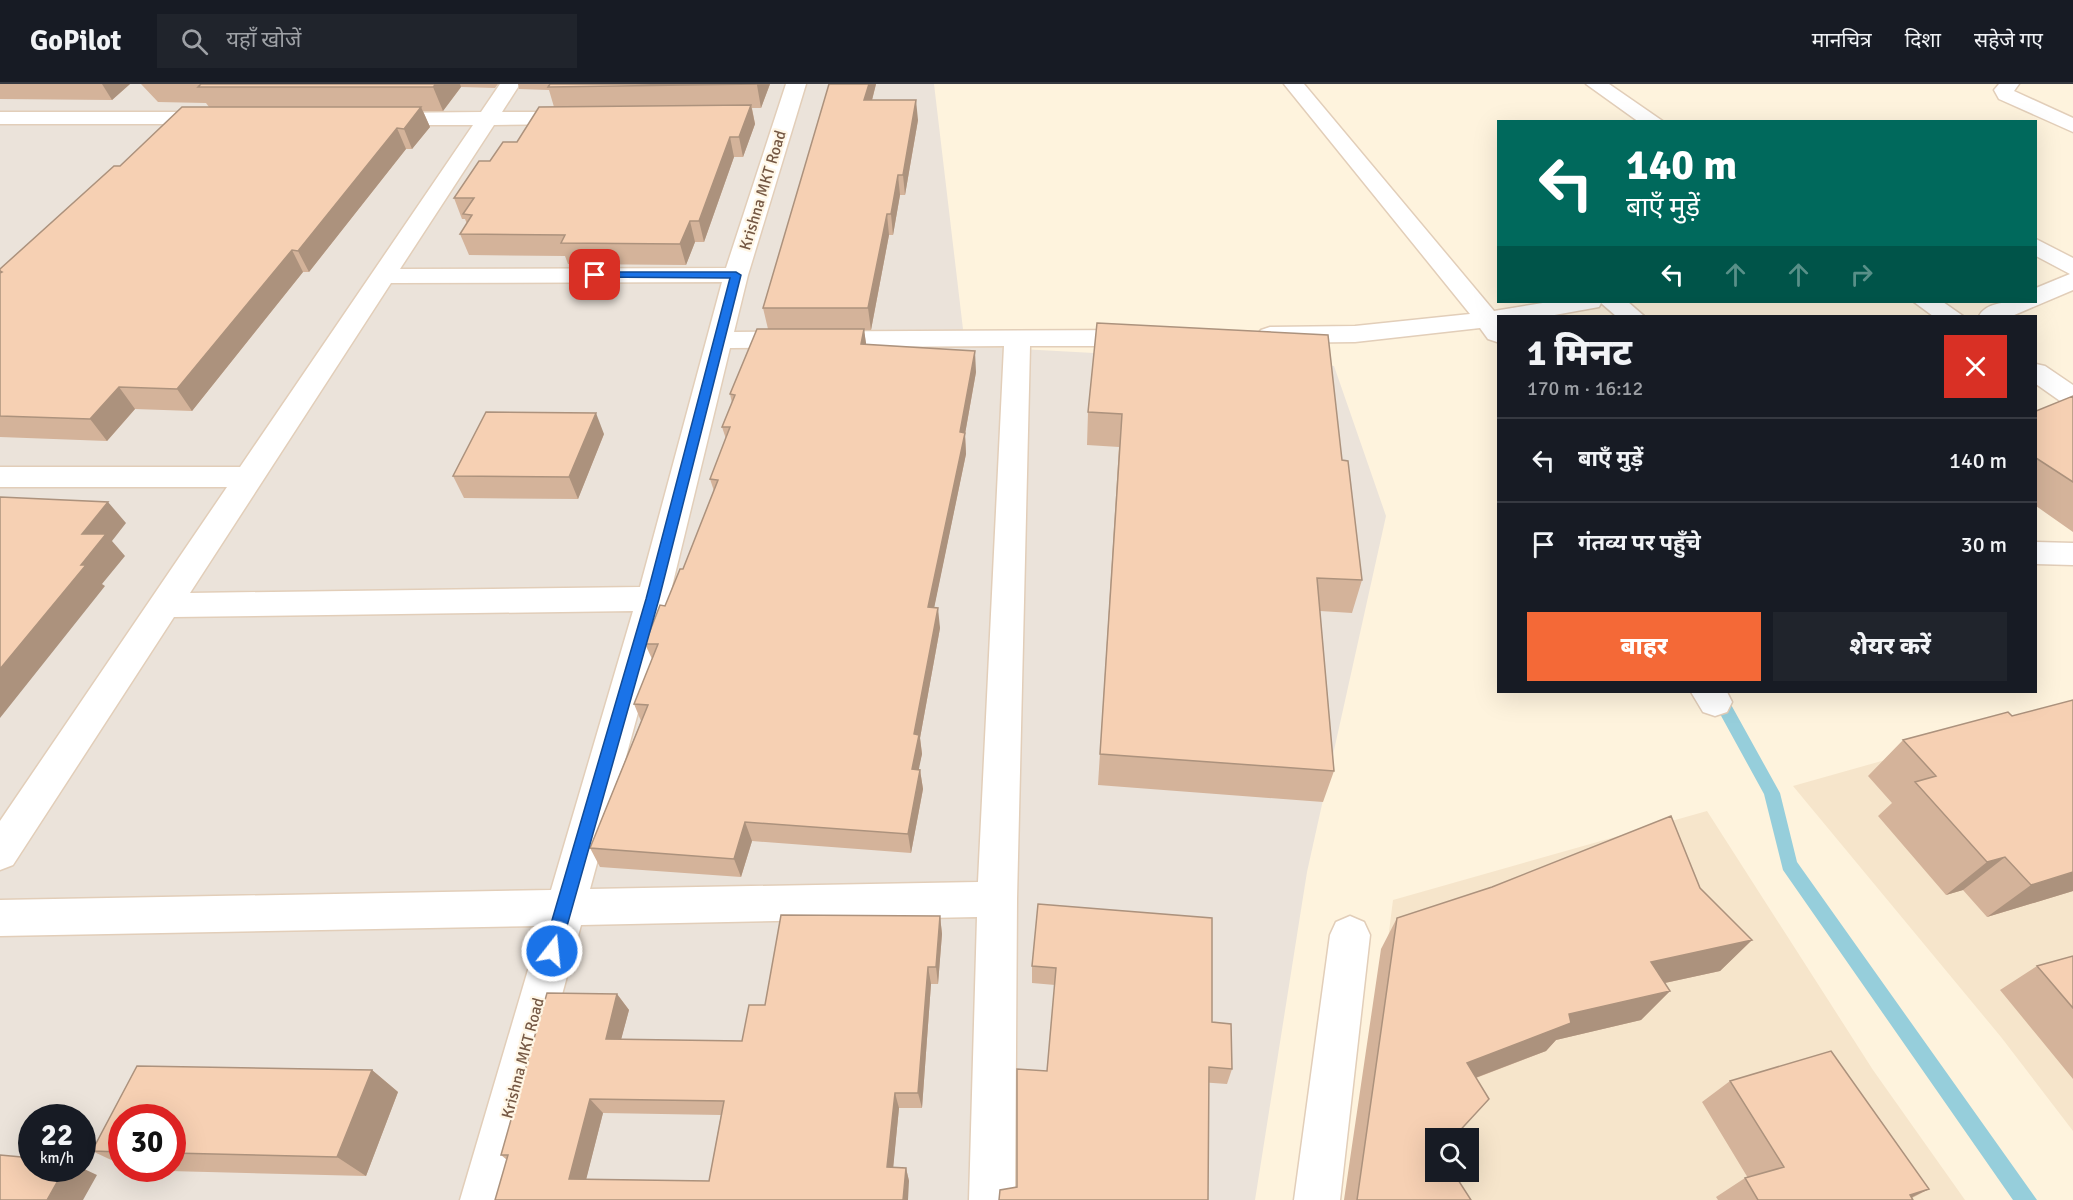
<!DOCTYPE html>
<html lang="hi">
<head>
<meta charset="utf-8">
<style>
  :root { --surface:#171b24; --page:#20242c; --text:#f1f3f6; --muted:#9ea1a6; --line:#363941; --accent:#f46937 }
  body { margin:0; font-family:Signika,"Noto Sans Devanagari",sans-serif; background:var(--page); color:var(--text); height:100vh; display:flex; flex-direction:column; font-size:22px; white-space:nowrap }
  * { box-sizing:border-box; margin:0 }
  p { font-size:20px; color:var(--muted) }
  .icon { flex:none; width:33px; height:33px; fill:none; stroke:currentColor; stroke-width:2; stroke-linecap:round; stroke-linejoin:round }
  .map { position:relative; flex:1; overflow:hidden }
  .drawer { position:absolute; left:1497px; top:231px; width:540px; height:378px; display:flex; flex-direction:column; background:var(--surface); border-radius:0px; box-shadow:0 6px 24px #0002 }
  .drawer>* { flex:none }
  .banner { position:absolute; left:1497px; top:36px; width:540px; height:183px; border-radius:0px; box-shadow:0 6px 24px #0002; background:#00695c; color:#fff; overflow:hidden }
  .buttons { position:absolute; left:1425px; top:1044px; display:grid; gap:12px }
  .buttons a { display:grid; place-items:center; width:54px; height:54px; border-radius:0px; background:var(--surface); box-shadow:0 6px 24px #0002; font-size:30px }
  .speed { position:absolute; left:18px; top:1020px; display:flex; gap:12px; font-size:30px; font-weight:700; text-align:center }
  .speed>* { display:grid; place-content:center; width:78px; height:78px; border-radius:50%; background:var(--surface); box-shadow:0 6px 24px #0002; line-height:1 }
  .speed small { font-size:15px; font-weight:400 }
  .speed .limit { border:9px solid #d22; background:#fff; color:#111 }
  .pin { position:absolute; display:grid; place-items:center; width:51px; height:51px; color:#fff; margin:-26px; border-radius:12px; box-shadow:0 3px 9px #0006 }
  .me { position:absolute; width:66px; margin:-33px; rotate:16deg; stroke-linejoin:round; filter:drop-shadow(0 0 4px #0008) }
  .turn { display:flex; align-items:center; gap:21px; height:126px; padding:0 30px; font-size:27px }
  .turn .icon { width:78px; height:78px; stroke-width:2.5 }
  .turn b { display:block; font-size:42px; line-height:51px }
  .lanes { display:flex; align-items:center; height:57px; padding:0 30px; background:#0003; justify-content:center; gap:30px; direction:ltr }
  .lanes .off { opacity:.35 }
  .round { display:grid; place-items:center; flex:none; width:63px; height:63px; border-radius:0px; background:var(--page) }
  .head { display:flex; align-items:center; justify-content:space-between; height:102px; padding:0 30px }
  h1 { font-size:36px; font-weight:800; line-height:45px }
  .cta { display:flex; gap:12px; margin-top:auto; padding:12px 30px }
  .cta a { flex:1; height:69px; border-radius:0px; background:var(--accent); color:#fff; font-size:24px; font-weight:800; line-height:69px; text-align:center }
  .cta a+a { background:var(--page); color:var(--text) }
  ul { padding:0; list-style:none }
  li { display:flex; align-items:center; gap:18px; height:84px; padding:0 30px; border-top:2px solid var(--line) }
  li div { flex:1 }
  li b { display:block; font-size:22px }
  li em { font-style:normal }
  header { display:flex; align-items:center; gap:36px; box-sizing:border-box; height:84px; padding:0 30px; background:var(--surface); border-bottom:2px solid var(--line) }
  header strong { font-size:28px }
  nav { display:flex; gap:33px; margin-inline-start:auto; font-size:21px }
  .search { width:420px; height:54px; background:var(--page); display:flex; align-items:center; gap:15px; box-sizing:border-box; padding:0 21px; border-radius:0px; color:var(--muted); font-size:22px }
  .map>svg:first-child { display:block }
  .residential { fill:#f6e5cb; fill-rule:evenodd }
  .industrial { fill:#ebe3da; fill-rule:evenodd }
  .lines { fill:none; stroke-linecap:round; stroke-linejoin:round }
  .stream { fill:#96cedb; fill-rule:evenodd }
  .street-casing { stroke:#e2ceb9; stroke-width:3 }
  .street { fill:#fff; fill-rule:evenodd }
  .wall { fill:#d4b39a; fill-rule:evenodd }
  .shaded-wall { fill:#ac927d }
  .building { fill:#f6d0b3; stroke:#ac927d; stroke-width:1.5; fill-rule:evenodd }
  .route { fill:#1a73e8; stroke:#114b97; stroke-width:1.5 }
  .labels { text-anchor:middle; stroke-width:4.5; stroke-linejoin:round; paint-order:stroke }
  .street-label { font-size:16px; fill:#755844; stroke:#fff6e5 }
</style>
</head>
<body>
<header>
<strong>GoPilot</strong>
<div class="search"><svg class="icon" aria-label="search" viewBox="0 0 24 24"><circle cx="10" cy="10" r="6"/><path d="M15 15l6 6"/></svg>यहाँ खोजें</div>
<nav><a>मानचित्र</a><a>दिशा</a><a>सहेजे गए</a></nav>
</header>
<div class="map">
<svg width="2073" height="1116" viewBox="0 0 2073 1116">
  <rect width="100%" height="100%" fill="#fef3dd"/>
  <path class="residential" d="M2073,623V1047L2001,953L1793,702Z
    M1707,727L1873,986L1965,1116H1355L1393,816ZM1436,1054H1468V1088H1436Z"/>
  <path class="industrial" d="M0,0H934L965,262L1334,282L1386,432L1307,788L1255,1116H0ZM32,1034H82V1084H32ZM122,1034H172V1084H122Z"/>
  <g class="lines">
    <path class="stream" d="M1708,608H1724L1780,709L1797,778L2037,1116H2013L1783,786L1764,710Z"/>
    <defs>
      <path id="street" d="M500,0H520L502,28H576L583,30L586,34L583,38L576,40L494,41L400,185L726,184L786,0H806L748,191L734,248L1141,246L1150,249L1154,254L1150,259L1141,262H1030L1017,815L1015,1116H969L977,833L581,841L506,1116H460L541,842L0,852V816L551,806L633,527L174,533L13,781L0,786V737L227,403H0V383H240L473,41H382L375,39L372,35L375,31L382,29L481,28ZM722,198L640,503L190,509L391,199ZM1004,262L978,798L590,805L669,515L730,264Z
        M1284,0H1304L1494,227L1549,218H1628L1644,232H1616L1601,219L1599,223L1549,232H1498L1497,258L1488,255L1480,244L1355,258L1270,259L1261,256L1257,251L1261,246L1270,243L1355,242L1470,230Z
        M1586,0H1609L1664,38H1639Z
        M1999,0H2019L2014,7L2073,34V48L1999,15L1994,6Z
        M0,28H216L223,30L226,34L223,38L216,40H0Z
        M2036,155L2073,174V206L2012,232H1979C1988,215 2018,218 2036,218V204L2070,190L2036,172Z
        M1914,218H1943L1963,232H1933Z
        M2036,280L2045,282L2073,301V322L2063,319L2036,300Z
        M2036,458L2073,459V481L2036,480Z
        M1691,608H1727L1732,618L1727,628L1715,632L1703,628Z
        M1350,832L1364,838L1370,851L1340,1116H1294L1330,851L1336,838Z"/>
    </defs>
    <use href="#street" class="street-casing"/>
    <use href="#street" class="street"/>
  </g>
  <path class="wall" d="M0,0H130L112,16L0,15Z
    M141,0H498L495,4L461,3L443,27H423L430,43L412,65H406L309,188H303L192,327L135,325L107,357L0,353V185L120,82L209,23L206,19L158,18Z
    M518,0H770L761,24H752L755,40L743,73H734L704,158H695L686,181L568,180L565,172L469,171L460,150L467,140L465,135H462L454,114L490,77L517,58L554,23L549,6L519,5Z
    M829,0H876L872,16L918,36L905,111H900L893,151H889L871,246H864L866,261L976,288L965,350L966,370L934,523L940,544L920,654L922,670L918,685L920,686L923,705L911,769L752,757L741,793L600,783L590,764L641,637L634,620L652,575L645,560L665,522L683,485L714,407L710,395L726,355L722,343L732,319L730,310L768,245L763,224Z
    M1097,239L1342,376L1362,496L1352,529L1320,527L1334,687L1323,718L1098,701L1119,363L1087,361L1088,328Z
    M2073,312V448L2036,422V327Z
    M604,350L578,415L464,414L453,392Z
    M1903,656L2073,807L1987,833L1963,806L1946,811L1878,732L1892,719L1868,692Z
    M1700,804L1752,856L1720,887L1665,899L1670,907L1641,936L1556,956L1546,967L1476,994L1436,1054V1088L1471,1116H1344L1381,865L1397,834Z
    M1038,820L1212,938L1232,985L1227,1000L1047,987L1055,901L1032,899V882Z
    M940,832L942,850L938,900H931L922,1024H899L893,1083L906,1084L909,1097L495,1116L507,1076L501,1071L617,910L629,926L621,955L742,957L765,921ZM603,1029L721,1031L709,1097L586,1095Z
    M2073,872V995L2000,906L2037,882Z
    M137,982L372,986L398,1008L366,1092L131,1086L128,1084H172V1034H122V1081L92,1067Z
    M1730,997L1929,1105L1912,1114L1913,1116H1718L1716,1113L1745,1094H1748L1702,1018Z"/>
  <path class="shaded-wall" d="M102,0H130L112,16Z
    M436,0H460L461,3L443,27L433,3Z
    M757,0H770L761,24L757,1Z
    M869,0H876L867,36L864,16Z
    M916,16L918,36L905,111L903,91Z
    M751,21L755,40L743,73L739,53Z
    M421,23L430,43L412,65L404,45Z
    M397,44L406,65L309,188L298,167Z
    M730,53L734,73L704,158L699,137Z
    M898,91L900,111L893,151L891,130Z
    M887,130L889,151L871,246L868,224Z
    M690,137L695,158L686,181L680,160Z
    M292,166L303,188L192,327L177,305Z
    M864,245L867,266L861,260Z
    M975,267L976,288L965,350L966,370L930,544L928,523Z
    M119,303L135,325L107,357L90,335Z
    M596,329L604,350L578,415L569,393Z
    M108,418L126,439L112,457L125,472L102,500L105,502L0,634V585L81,481L82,450Z
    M938,524L940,544L920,654L922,670L915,704L912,685L914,650Z
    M920,686L923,705L911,769L908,750Z
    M745,738L752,757L741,793L734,775Z
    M2005,773L1963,806L1946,811L1987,778Z
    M2073,788V807L1987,833L2031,801Z
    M940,832L942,850L938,900L936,883Z
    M1752,856L1720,887L1623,908L1651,878Z
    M928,883L931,900L922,1024L918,1009Z
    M1670,907L1641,936L1556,956L1546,967L1446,1005L1467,979L1569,930Z
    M617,910L629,926L617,971L606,955Z
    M372,986L398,1008L366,1092L337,1073Z
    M895,1009L899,1024L892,1096L887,1083Z
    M590,1015L603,1029L583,1108L569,1095Z
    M65,1084H82L97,1091L83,1116H47Z
    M906,1084L909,1097L908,1116H903Z
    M1929,1105L1906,1116L1910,1111Z"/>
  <path class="building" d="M201,0H436L433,3H198Z
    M550,0H757L548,3Z
    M829,0H869L864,16H916L903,91H898L891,130H887L868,224H763Z
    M751,21L739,53H730L699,137H690L680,160L561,159L565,151L460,150L472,131L463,130L474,114H454L479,77H490L503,58H517L539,23Z
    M182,23H421L404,45L397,44L298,167L292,166L177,305L119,303L90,335L0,332V189L2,188L0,187V185L114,82H120Z
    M1097,239L1328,251L1342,376L1348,377L1362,496L1317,494L1334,687L1100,670L1122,330L1088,328Z
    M757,245H864L861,260L975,267L960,348L965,349L928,523L938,524L914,650L919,651L912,685L920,686L908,750L745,738L734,775L590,764L648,621L634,620L658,560H645L647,555L660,521L665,522L680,485H683L718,396L710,395L730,343H722L735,311L730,310Z
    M2073,312V398L2036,374V327Z
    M486,328L596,329L569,393L453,392Z
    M0,413L108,418L82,450H106L81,481H86L0,585Z
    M2073,616V788L2031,801L2005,773L1987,778L1915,698L1936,692L1903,656L2008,628L2012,632Z
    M1671,732L1700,804L1752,856L1651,878L1670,907L1569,930L1571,939L1467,979L1489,1015L1453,1054H1436V1088H1453L1471,1116H1357L1397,834L1492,803Z
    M1038,820L1212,834V938L1231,940L1232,985L1209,983L1208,1116H999L1000,1106L1017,1103V985L1047,987L1056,884L1032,882Z
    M781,831L940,832L936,883H928L918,1009H895L887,1083L906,1084L903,1116H495L508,1071H501L547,909L617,910L606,955L742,957L749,921H765ZM590,1015L724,1017L709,1097L569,1095Z
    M2073,872V924L2037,882Z
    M1831,967L1929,1105L1910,1111L1913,1116H1758L1745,1094L1784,1083L1730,997Z
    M137,982L372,986L337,1073L172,1069V1034H122V1068L92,1067Z
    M0,1071L32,1074V1084H65L47,1116H0Z"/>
  <path class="route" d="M595,188H736L741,191L659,515L560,867L557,872L552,874L546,872L543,867L646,515L730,194L591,193L590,191Z"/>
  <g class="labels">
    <g class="street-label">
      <text transform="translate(762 106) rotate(-73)" y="6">Krishna MKT Road</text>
      <text transform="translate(522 974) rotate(-75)" y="6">Krishna MKT Road</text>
    </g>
  </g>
</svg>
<div class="buttons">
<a><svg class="icon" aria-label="search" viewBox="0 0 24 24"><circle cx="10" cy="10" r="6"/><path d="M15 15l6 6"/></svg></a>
</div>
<div class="speed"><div>22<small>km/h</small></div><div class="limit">30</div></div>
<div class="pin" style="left:595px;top:191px;background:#d93025"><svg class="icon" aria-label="arrive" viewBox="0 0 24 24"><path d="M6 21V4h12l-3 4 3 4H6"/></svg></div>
<svg class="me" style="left:552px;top:867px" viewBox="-20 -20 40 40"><circle r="17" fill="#1a73e8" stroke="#fff" stroke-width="3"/><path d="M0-11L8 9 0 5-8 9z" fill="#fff"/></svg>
<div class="banner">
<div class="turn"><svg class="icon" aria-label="left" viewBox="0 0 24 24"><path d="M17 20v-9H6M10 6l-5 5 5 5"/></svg><div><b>140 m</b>बाएँ मुड़ें</div></div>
<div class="lanes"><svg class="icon" aria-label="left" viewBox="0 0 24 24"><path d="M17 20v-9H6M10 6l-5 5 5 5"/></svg><svg class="icon off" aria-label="ahead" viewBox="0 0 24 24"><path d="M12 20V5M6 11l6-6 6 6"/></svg><svg class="icon off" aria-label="ahead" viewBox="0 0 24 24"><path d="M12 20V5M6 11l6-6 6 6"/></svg><svg class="icon off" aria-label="right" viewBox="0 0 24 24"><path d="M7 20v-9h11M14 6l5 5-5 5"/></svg></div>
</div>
<section class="drawer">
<div class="head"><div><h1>1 मिनट</h1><p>170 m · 16:12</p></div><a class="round" style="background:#d93025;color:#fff"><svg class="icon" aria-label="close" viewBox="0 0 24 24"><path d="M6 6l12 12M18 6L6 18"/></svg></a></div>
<ul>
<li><svg class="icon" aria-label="left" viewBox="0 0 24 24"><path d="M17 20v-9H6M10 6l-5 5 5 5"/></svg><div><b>बाएँ मुड़ें</b></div><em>140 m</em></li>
<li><svg class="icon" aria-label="arrive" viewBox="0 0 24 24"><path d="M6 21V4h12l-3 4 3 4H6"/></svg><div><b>गंतव्य पर पहुँचे</b></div><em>30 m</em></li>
</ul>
<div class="cta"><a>बाहर</a><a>शेयर करें</a></div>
</section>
</div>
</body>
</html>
